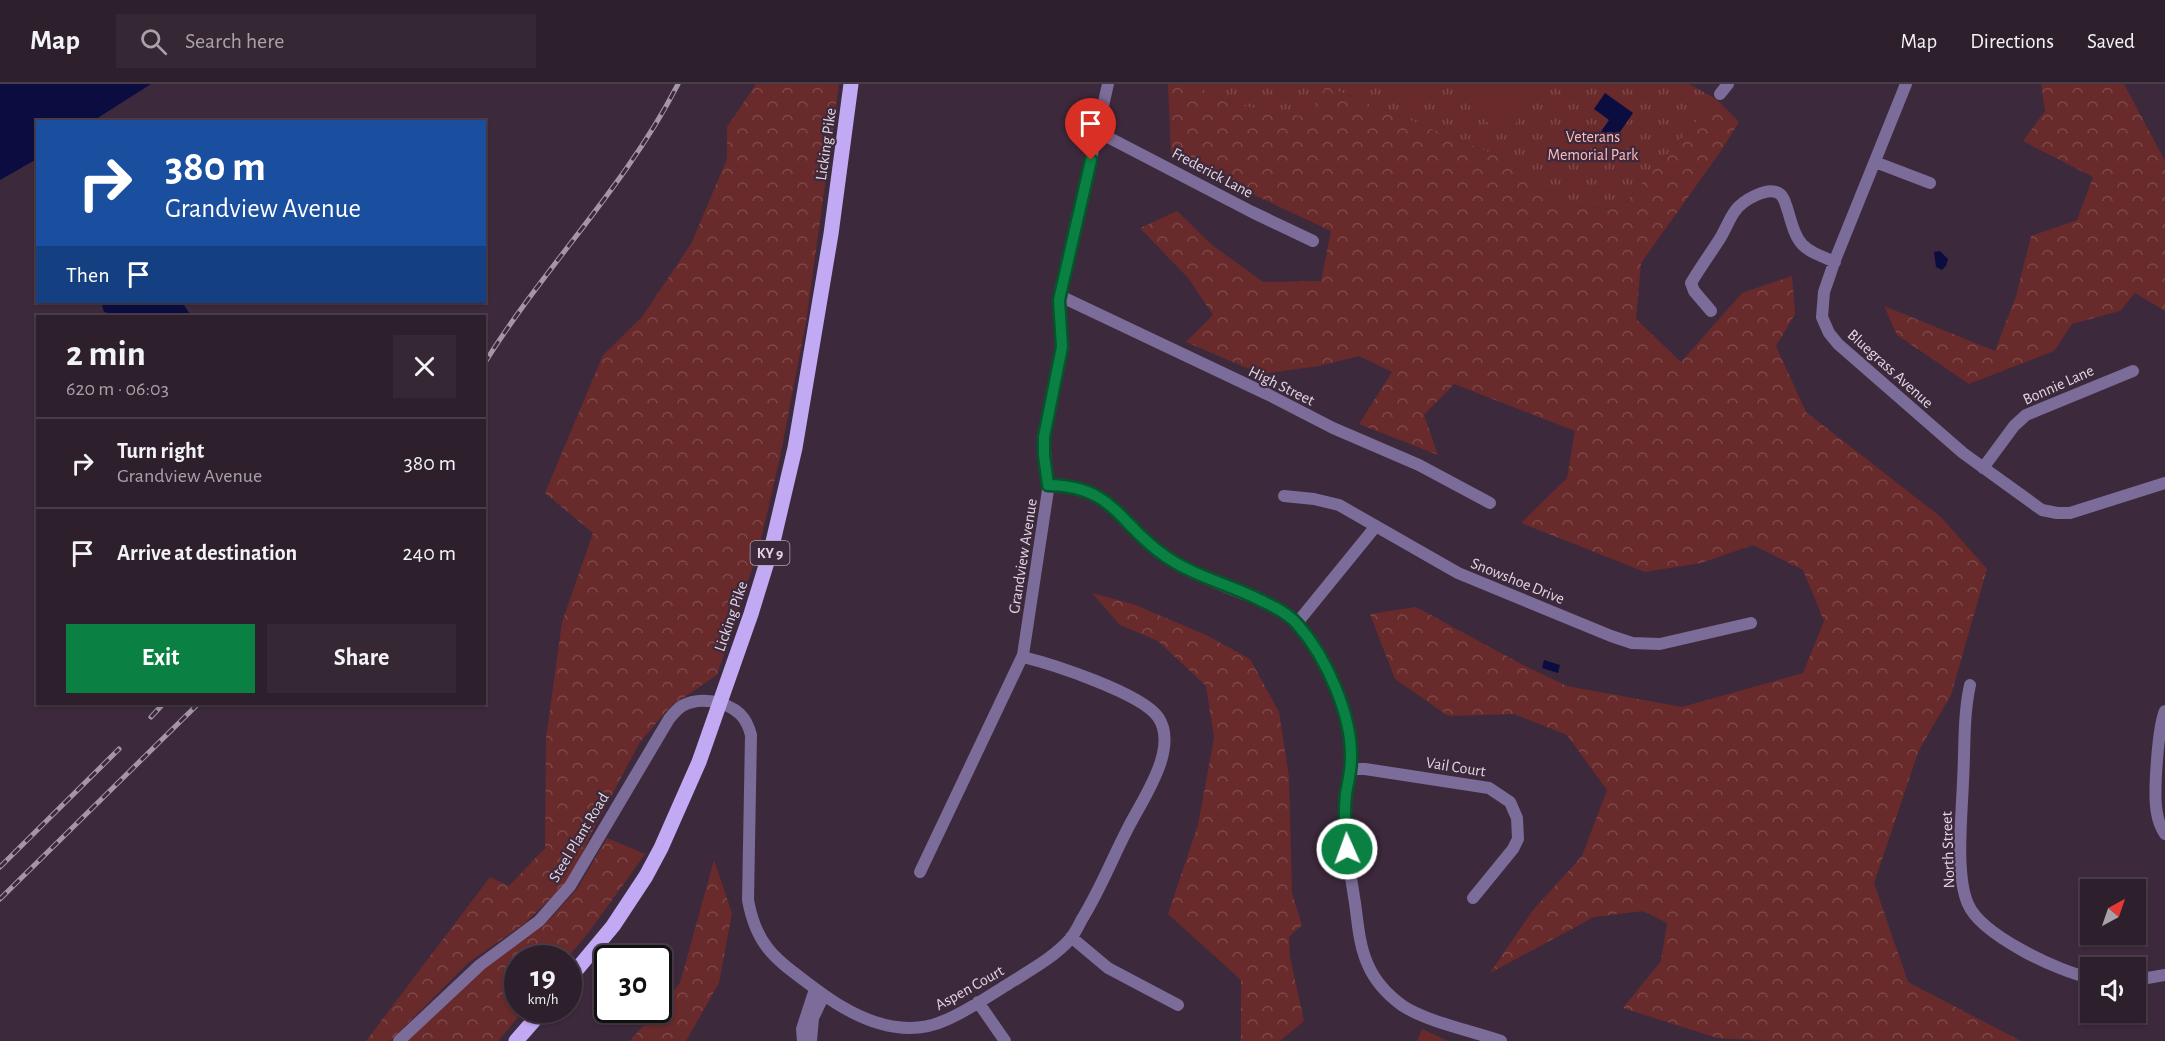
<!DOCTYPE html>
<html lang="en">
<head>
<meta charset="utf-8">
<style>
  :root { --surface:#2e1f2d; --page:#362735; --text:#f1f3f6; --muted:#a7a2aa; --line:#493d49; --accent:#0b8043 }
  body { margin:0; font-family:"Alegreya Sans",sans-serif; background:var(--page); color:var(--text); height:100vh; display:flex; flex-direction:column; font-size:22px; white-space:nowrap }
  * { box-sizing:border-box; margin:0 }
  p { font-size:20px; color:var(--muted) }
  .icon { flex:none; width:33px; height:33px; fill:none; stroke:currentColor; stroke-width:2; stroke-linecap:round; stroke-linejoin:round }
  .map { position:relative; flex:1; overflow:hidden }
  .sheet { position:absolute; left:36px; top:231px; width:450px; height:390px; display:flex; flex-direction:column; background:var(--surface); border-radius:0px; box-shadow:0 2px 4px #0004,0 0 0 2px var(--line) }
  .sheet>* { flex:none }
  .guide { position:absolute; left:36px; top:36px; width:450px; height:183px; border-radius:0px; box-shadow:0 2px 4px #0004,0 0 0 2px var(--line); background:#1a4fa0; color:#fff; overflow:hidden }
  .needle { width:39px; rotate:40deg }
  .tools { position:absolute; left:2080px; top:795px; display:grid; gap:12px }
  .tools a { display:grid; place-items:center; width:66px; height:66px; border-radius:0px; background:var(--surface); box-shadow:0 2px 4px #0004,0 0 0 2px var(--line); font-size:30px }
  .speed { position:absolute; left:504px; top:861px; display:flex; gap:12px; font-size:30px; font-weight:700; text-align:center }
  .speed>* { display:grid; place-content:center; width:78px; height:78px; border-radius:50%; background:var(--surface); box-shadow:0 2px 4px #0004,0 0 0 2px var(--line); line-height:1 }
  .speed small { font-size:15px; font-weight:400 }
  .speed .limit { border:3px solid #111; border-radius:9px; background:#fff; color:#111 }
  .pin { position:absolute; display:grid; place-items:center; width:51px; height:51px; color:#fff; margin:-62px -26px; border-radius:50% 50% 50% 0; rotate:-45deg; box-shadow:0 0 6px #0007 }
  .pin .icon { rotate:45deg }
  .me { position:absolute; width:66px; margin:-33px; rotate:358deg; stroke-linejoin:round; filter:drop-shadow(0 0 4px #0008) }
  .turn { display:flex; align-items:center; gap:21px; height:126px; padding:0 30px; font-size:27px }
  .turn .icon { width:78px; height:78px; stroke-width:2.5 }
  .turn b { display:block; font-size:42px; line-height:51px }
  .then { display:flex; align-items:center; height:57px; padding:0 30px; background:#0003; gap:12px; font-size:22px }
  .round { display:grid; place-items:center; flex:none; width:63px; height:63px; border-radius:0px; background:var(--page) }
  .summary { display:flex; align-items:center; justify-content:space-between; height:102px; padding:0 30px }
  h1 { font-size:36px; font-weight:700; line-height:45px }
  .button { display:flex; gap:12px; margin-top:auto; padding:12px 30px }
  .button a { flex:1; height:69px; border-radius:0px; background:var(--accent); color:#fff; font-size:24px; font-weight:700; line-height:69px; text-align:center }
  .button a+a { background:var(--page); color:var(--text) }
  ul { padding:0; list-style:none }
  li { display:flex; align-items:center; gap:18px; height:90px; padding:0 30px; border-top:2px solid var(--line) }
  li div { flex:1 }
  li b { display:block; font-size:22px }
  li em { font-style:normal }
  header { display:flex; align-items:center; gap:36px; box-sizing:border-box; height:84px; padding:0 30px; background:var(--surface); border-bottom:2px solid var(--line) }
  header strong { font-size:28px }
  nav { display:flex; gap:33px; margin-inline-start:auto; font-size:21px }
  .search { width:420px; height:54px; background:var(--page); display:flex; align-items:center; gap:15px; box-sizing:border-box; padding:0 21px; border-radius:0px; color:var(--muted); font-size:22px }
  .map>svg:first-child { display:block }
  .forest { fill:url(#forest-crowns) }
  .park { fill:url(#park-tufts) }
  .pitch { fill:#682a2a }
  .water { fill:#0b0d41 }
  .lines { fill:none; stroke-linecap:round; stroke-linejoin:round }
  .minor { stroke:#7b6c99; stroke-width:12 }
  .major { stroke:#c2a9f3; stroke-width:15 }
  .rail-casing { stroke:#a596a4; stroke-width:5 }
  .rail { stroke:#3d293c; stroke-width:3; stroke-dasharray:9; stroke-linecap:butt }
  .route-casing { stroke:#07532c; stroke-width:15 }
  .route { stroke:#0b8043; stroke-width:10 }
  .labels { text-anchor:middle; stroke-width:4.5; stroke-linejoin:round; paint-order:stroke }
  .shield { fill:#3d293c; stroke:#b0a2b0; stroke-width:1.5 }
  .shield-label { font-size:15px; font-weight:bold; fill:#e2d6e2 }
  .park-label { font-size:16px; fill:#ffbdba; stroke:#3d293c }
  .street-label { font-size:16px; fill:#e2d6e2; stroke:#3d293c }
</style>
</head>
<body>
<header>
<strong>Map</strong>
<div class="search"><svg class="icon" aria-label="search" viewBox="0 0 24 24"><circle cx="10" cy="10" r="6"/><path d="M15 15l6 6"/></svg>Search here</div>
<nav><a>Map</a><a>Directions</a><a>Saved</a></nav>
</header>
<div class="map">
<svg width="2165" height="957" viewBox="0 0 2165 957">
  <defs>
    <pattern id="forest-crowns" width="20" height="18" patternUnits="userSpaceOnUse" patternTransform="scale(1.5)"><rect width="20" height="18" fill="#682a2a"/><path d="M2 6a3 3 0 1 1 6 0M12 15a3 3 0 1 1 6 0" fill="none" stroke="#7d4849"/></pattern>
    <pattern id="park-tufts" width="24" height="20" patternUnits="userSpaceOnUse" patternTransform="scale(1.5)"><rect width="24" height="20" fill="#682a2a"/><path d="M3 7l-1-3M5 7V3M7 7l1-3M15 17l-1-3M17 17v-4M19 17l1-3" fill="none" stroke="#7d4849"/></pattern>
  </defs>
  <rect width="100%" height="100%" fill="#3d293c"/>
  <path class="forest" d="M756,0H839L806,238L780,373L759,464L717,591L671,622L640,658L592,748L570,796L525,839L468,879L390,957H366L490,793L509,802L545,764L546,654L562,538L593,449L545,409L603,271L642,233L691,160L727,75V43Z
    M1168,0H1192L1233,20L1295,0L1326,2L1501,73L1568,122L1619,125L1716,15L1739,38L1721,67L1641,179L1636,235L1681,278L1742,209L1792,192L1795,230L1776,262L1806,328L1941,433L1987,485L1951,611L1919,666L1874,799L1908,898L2021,957H1769L1717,954L1623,924L1661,877L1667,839L1643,827L1594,833L1490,889L1533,826L1582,772L1607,706L1567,651L1514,630L1448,632L1395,595L1370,530L1416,523L1525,582L1567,602L1682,623L1803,589L1824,537L1803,486L1753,461L1701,479L1645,488L1521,439L1567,394L1575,347L1454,300L1424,331L1438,371L1359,340L1392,288L1359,272L1319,282L1261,290L1186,258L1213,231L1189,195L1140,144L1177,127L1212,161L1263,198L1321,197L1331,147L1171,72Z
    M2041,0H2124L2165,77V227L2135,209L2120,227L2072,240L2054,267L1969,300L1897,251L1884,222L1995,267L2016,212L2031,152L2077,136L2093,93L2023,57L2045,27Z
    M1092,509L1133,520L1206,551L1250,575L1279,628L1289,693L1292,809L1302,841L1289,853L1290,873L1304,937L1280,957H1241V896L1168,830L1198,741L1214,654L1206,602L1158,557L1120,541Z
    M607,754L645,770L589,848L567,874H518V926H524L498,957H407L489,879L550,835L577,805Z
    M714,776L732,829L719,899L686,957H630L680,899Z"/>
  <path class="park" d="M1192,0H1689L1716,15L1619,125L1568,122L1501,73L1326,2L1307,33L1233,20Z"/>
  <path class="pitch" d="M1381,0H1434L1427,19Z
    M1458,0H1529L1512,51C1488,42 1467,25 1458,0Z
    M1422,945L1448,957H1417Z"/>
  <path class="water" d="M0,0H151L93,37L38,38L37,75L0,96Z
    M1605,9L1633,29L1613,58L1600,49L1609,36L1594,25Z
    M1940,167L1948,175L1946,182L1942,186L1936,183L1934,168Z
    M101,218H182L191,232H122L104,228Z
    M1544,576L1560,581L1558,589L1542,584Z"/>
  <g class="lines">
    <path class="minor" d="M1906,0L1835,176L1824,208L1822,233L1829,249L1838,260L1963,369L2042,426L2057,429H2070L2165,399
      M1720,10L1728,0
      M1098,48L1252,128L1313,157
      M1875,78L1930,99
      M1060,212L1269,311L1333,344L1419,381L1490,419
      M1711,227L1694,207L1691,199C1700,184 1710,170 1719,156C1725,147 1729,135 1735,127C1742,117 1768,101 1780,110C1785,114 1786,122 1788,127C1798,163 1801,164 1835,178
      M1983,384L2014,342L2026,331L2133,287
      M1049,401C1119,402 1121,447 1171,477C1193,489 1218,500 1241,509C1260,515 1283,524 1297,539C1320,562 1347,625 1350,657C1353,681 1346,702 1345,725C1345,757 1350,788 1355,819C1358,840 1359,861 1368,881C1375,897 1389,912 1403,922C1428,938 1472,947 1501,957
      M1284,412L1314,415L1339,421L1458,489L1611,552L1632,559L1660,560L1751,539
      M1297,539L1376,442
      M1970,601C1963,633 1965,665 1963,697C1962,729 1955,791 1968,820C1981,851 2059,888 2091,894
      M2165,627C2158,643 2153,711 2157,729C2158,736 2161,744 2165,750
      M1350,685H1365L1489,704L1510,718L1517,734L1518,755L1513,765L1473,814
      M920,788L1023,571L1048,406L1044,353L1062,263L1059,216L1108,0
      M1071,853L1108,884L1178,921
      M2136,896L2165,891
      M978,918L1005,957
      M399,957L480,881L539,837L570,802L669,635C673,630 677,625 682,622C699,612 726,617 740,630C746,636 749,643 751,651L748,816C757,866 779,877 817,906C853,933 900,957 946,936C967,927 986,914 1005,902C1027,888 1054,874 1071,854C1075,849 1079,841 1082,835C1100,806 1112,775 1127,746C1141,717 1180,665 1158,633C1141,609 1052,580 1023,573
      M803,957L802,945L815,905
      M811,957L813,934L824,911"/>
    <path class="major" d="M568,896L613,842L646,792L661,764L699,678L751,530L772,462L795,364L831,150L851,0
      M516,957L543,926"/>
    <defs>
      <path id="rail" d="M484,280C544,183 626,102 678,0
        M151,633L163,620
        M0,783L119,665
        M0,815L198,620"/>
    </defs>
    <use href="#rail" class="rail-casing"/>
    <use href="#rail" class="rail"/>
  </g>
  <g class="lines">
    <defs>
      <path id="route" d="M1091,76L1059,216L1062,263L1044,353V371L1048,401C1115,402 1118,440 1165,472C1195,493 1232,501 1264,518C1275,523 1290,531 1298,541C1326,573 1352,631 1351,674C1351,687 1348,698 1346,710C1344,728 1345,748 1347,765"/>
    </defs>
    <use href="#route" class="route-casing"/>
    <use href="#route" class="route"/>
  </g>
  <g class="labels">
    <rect class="shield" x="750.5" y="457" width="39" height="24" rx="4.5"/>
    <g class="shield-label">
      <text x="770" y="474">KY 9</text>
    </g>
    <g class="park-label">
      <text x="1593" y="58">Veterans<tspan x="1593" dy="18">Memorial Park</tspan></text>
    </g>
    <g class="street-label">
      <text transform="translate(825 60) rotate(-82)" y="6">Licking Pike</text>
      <text transform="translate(1213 88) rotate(28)" y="6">Frederick Lane</text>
      <text transform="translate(1891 284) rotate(42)" y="6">Bluegrass Avenue</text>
      <text transform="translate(2058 300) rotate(-24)" y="6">Bonnie Lane</text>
      <text transform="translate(1282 301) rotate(26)" y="6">High Street</text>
      <text transform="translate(1022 472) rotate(-81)" y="6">Grandview Avenue</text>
      <text transform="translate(1518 496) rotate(22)" y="6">Snowshoe Drive</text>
      <text transform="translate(730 532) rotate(-71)" y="6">Licking Pike</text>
      <text transform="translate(1456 682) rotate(9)" y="6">Vail Court</text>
      <text transform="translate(578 753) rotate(-59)" y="6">Steel Plant Road</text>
      <text transform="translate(1947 766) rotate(-92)" y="6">North Street</text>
      <text transform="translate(969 903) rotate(-29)" y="6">Aspen Court</text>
    </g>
  </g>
</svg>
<div class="tools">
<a><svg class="needle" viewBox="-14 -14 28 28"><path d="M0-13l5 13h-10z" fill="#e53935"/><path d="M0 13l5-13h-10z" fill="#a7a2aa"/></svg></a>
<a><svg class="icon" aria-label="sound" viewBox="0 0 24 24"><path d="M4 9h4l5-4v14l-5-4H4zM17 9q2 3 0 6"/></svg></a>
</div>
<div class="speed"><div>19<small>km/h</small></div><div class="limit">30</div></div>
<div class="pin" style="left:1091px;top:76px;background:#d93025"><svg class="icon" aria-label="arrive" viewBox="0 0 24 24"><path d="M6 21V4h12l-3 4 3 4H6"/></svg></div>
<svg class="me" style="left:1347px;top:765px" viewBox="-20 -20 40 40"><circle r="17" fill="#0b8043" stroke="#fff" stroke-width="3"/><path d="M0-11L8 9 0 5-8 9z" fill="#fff"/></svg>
<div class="guide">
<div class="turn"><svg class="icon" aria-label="right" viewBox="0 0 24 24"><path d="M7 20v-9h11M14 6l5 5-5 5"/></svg><div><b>380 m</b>Grandview Avenue</div></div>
<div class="then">Then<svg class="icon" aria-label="arrive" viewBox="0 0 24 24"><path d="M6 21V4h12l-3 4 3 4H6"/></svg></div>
</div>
<section class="sheet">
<div class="summary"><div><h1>2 min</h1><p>620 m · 06:03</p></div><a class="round"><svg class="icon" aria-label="close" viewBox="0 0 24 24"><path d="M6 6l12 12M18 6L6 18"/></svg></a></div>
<ul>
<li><svg class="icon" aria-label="right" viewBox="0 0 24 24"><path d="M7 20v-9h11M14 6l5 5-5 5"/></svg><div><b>Turn right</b><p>Grandview Avenue</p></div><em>380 m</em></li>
<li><svg class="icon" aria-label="arrive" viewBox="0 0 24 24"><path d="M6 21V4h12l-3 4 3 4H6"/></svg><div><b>Arrive at destination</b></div><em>240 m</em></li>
</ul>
<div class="button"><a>Exit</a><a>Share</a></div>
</section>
</div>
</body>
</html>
